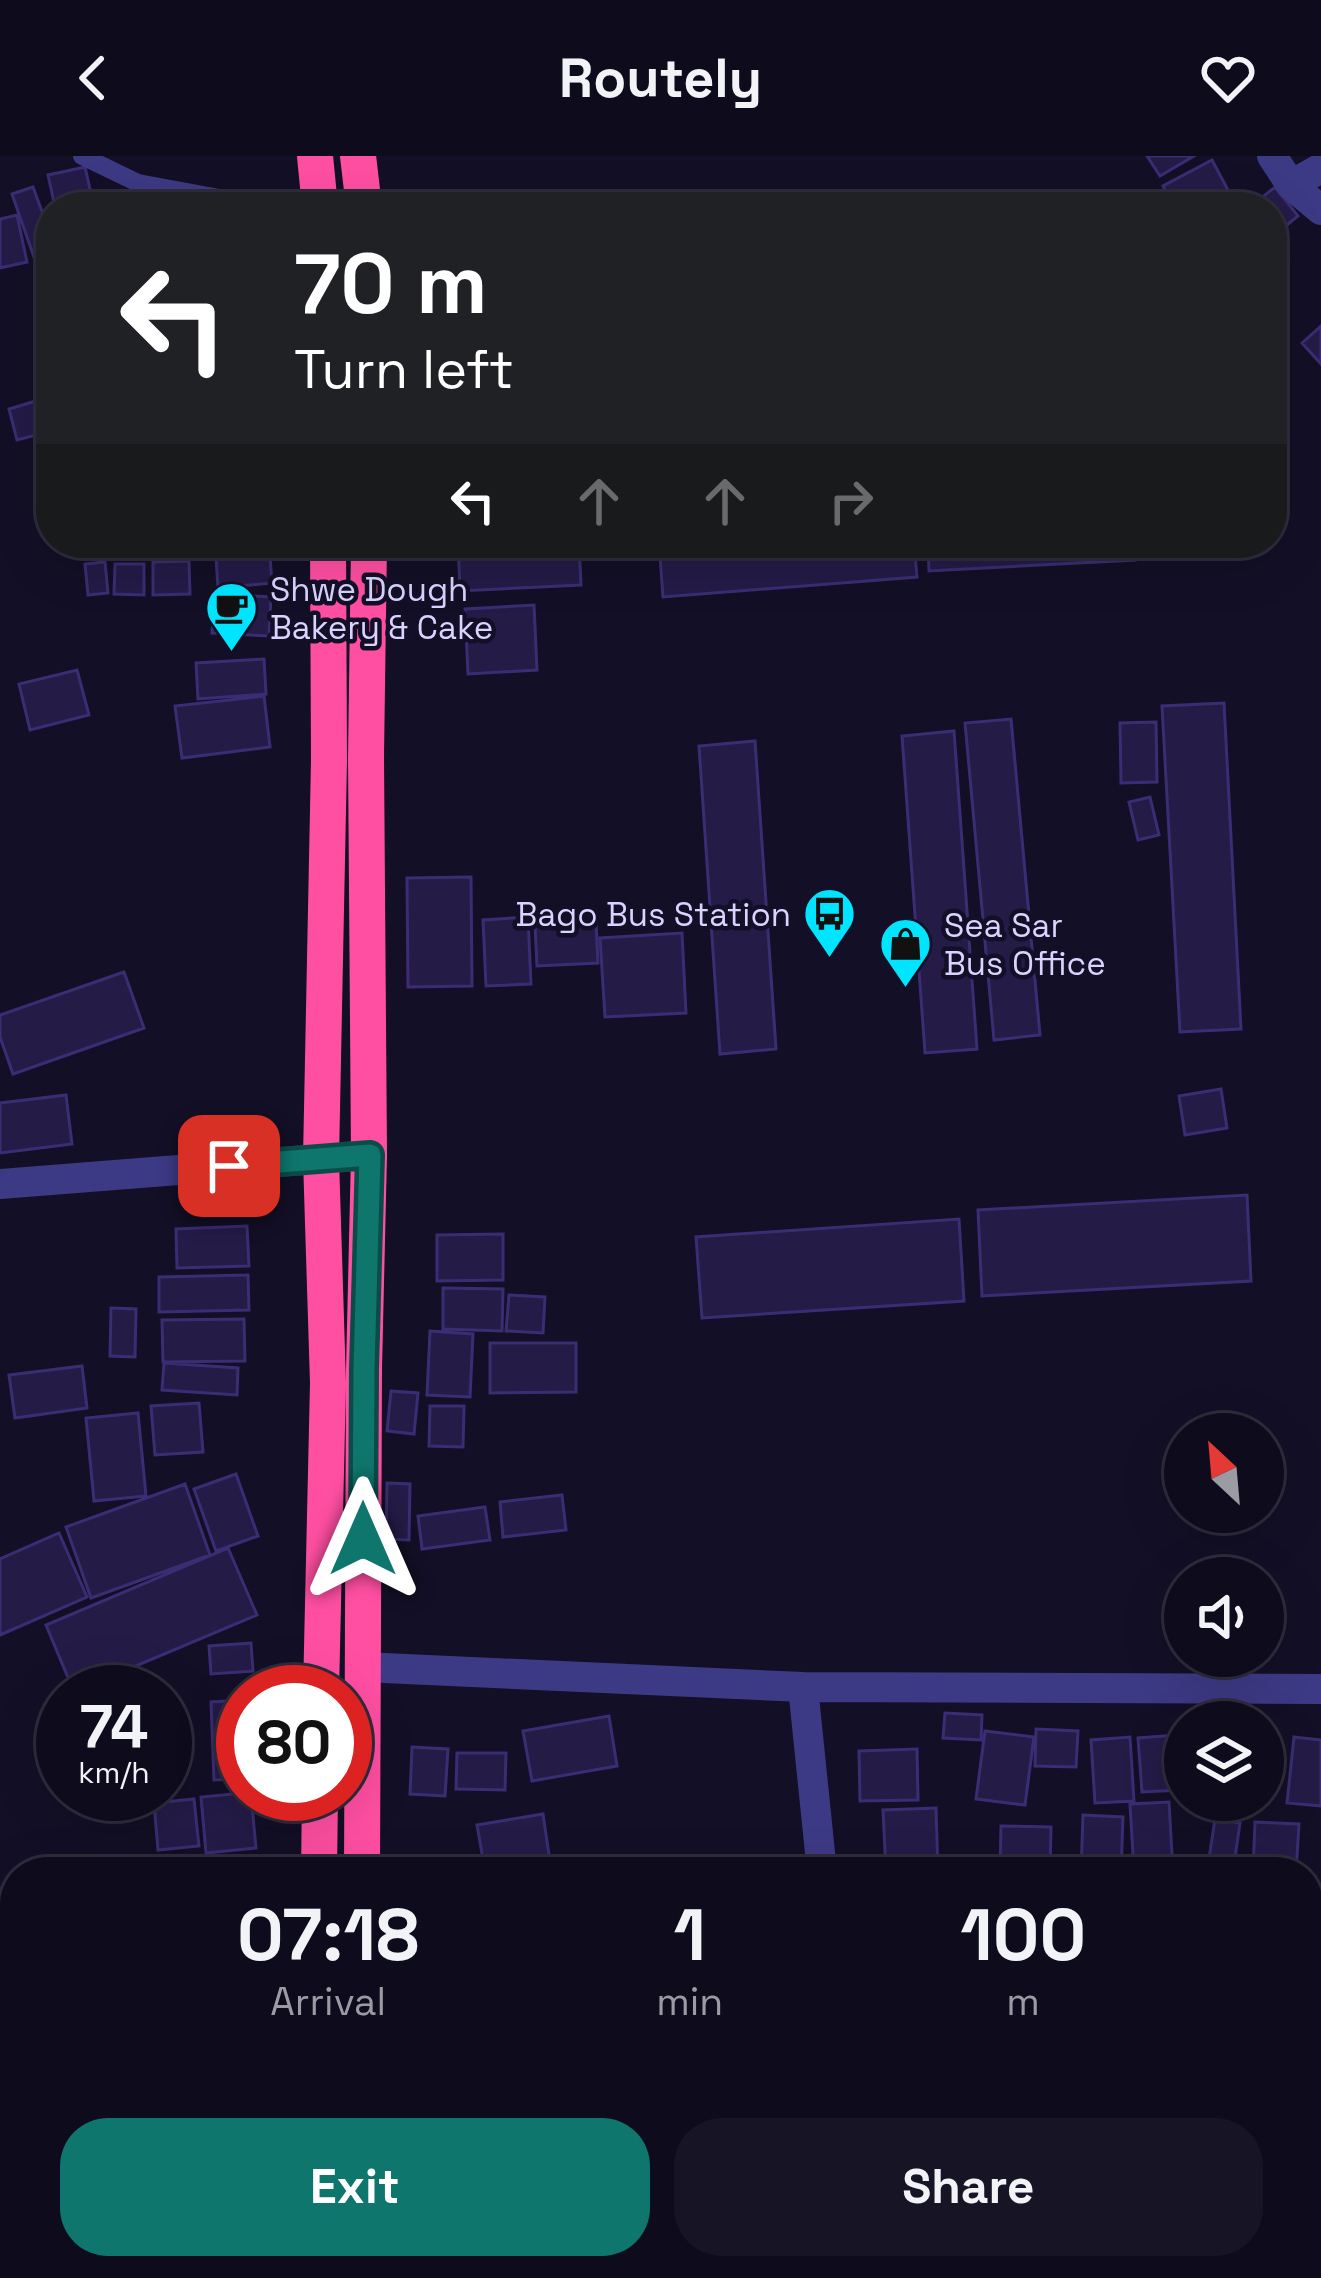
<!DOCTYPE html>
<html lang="en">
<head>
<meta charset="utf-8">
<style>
  :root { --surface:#0e0b1c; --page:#171425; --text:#f1f3f6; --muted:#9b9ba3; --line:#2e2b3b; --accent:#0f766e }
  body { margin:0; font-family:"Space Grotesk",sans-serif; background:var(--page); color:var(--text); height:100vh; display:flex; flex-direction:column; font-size:45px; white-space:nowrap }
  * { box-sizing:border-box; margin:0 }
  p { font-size:39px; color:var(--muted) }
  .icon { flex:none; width:66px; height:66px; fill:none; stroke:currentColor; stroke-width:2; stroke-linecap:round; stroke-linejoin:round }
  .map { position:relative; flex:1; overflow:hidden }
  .sheet { position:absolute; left:0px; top:1701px; width:1323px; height:423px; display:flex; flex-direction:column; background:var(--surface); border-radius:48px 48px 0 0; box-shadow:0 12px 48px #0002,0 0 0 3px var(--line) }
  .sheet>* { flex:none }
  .hud { position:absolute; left:36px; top:36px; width:1251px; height:366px; border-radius:48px; box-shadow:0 12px 48px #0002,0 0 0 3px var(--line); background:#202124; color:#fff; overflow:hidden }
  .needle { width:78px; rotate:334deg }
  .controls { position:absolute; left:1164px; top:1257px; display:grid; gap:24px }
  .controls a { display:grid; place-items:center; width:120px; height:120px; border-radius:50%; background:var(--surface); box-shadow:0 12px 48px #0002,0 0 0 3px var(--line); font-size:60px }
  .speed { position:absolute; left:36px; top:1509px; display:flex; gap:24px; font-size:60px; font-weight:700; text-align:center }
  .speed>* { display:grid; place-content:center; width:156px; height:156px; border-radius:50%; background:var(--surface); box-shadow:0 12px 48px #0002,0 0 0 3px var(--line); line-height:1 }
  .speed small { font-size:30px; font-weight:400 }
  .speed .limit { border:18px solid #d22; background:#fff; color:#111 }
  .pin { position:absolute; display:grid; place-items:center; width:102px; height:102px; color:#fff; margin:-51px; border-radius:24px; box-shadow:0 6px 18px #0006 }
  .me { position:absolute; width:132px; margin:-66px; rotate:0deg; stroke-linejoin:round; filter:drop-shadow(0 0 9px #0008) }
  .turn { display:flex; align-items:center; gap:42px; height:252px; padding:0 60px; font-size:54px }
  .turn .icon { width:156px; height:156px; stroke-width:2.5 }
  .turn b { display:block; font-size:84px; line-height:102px }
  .lanes { display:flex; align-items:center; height:114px; padding:0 60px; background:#0003; justify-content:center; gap:60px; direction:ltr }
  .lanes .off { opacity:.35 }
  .eta { display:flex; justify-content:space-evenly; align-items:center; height:204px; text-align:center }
  .eta b { font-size:72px; font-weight:600; line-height:84px }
  .button { display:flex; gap:24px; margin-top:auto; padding:24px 60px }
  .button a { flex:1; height:138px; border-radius:48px; background:var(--accent); color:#fff; font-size:48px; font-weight:600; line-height:138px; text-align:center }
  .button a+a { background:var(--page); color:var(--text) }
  header { display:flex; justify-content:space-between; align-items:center; height:156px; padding:0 60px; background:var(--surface); font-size:54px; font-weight:600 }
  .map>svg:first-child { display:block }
  .building { fill:#241b47; stroke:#3b2d73; stroke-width:3 }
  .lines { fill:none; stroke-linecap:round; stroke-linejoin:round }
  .lane { stroke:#3d3a85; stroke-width:18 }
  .street { stroke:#3d3a85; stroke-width:30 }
  .highway { stroke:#ff4fa3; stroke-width:36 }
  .route-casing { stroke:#0a4d48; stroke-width:30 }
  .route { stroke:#0f766e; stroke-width:21 }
  .labels { text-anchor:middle; stroke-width:9; stroke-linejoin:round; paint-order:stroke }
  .poi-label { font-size:33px; fill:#d9d4ff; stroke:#130f26; text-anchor:start }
</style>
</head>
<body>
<header><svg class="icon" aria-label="back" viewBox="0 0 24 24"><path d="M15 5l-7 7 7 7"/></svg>Routely<svg class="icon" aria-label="heart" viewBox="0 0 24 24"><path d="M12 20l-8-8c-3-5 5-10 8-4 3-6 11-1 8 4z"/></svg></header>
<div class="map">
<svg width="1321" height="2122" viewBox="0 0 1321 2122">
  <rect width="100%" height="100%" fill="#130f26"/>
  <path class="building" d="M1147,0H1194L1160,20Z
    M1212,4L1237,51H1174L1163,30Z
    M85,11L94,51H55L48,19Z
    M33,31L51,80V127L44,130L12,38Z
    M1275,31L1298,60L1272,81V51H1250Z
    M17,59L27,106L0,112V63Z
    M1321,170V208L1302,187Z
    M39,244L48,276L17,284L9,253Z
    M215,387H269L272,427L218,432Z
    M458,387H579L581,429L460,435Z
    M659,387H914L917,421L663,441Z
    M928,387H1134L1135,404L929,415Z
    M189,405L190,438L153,439V406Z
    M105,406L108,437L88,439L85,408Z
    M115,408H144V439L114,438Z
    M215,438L271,441L269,480L212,477Z
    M534,449L537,514L468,518L465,453Z
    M264,503L266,538L198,543L196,507Z
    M77,514L89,559L30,574L19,528Z
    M264,540L270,591L182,602L175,550Z
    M1224,547L1241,873L1180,876L1162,550Z
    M1011,563L1040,879L994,884L965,567Z
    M1156,566L1157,626L1121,627L1120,567Z
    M954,575L977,893L925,897L902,580Z
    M755,585L776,893L720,898L699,590Z
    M1150,641L1159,679L1138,684L1129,646Z
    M471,721L472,830L408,831L407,722Z
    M528,761L531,828L486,830L483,764Z
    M596,766L598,807L537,810L535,769Z
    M682,777L686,857L605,861L600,782Z
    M124,816L144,872L13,918L0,881V859Z
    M1221,933L1227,972L1185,979L1179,940Z
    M66,939L72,988L0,997V947Z
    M1247,1039L1251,1125L982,1140L978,1054Z
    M959,1063L964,1145L702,1162L696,1081Z
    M247,1070L249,1110L177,1112L176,1073Z
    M503,1078V1124L437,1125V1079Z
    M248,1119L249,1154L159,1156V1121Z
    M443,1132L503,1133L502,1175L443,1173Z
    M509,1139L545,1141L543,1177L506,1175Z
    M111,1152L136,1153L135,1201L110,1200Z
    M244,1163L245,1205L163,1206L162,1164Z
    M430,1175L473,1178L470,1241L427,1239Z
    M490,1187H576V1236L490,1237Z
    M164,1207L238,1212L237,1239L162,1234Z
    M82,1210L87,1252L15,1262L9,1219Z
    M391,1235L418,1237L414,1278L387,1275Z
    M199,1247L203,1296L155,1299L151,1250Z
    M430,1250H464L463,1291L429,1290Z
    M138,1257L146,1340L94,1345L86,1262Z
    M236,1318L258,1380L216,1395L194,1333Z
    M387,1327L410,1328L409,1384L386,1383Z
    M185,1328L210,1399L91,1442L66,1371Z
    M562,1339L566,1374L503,1381L500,1346Z
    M485,1351L490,1384L422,1393L418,1360Z
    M59,1377L87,1441L0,1479V1403Z
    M228,1392L257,1459L74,1536L46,1469Z
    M251,1487L253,1515L211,1518L209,1490Z
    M243,1544V1623L214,1624L211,1546Z
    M945,1557L982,1559L981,1584L943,1582Z
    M609,1560L617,1610L532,1625L523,1575Z
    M1223,1563L1267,1565L1264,1640L1263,1566H1223Z
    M1036,1573L1078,1575L1076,1611L1035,1610Z
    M985,1575L1034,1581L1025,1649L976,1643Z
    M1177,1579L1181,1634L1142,1636L1138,1582Z
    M1130,1581L1134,1645L1095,1647L1091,1584Z
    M1294,1581L1321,1584V1650L1287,1647Z
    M412,1591L448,1593L445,1640L410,1638Z
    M917,1593L918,1644L860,1645L859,1595Z
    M457,1597H506L505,1634L456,1633Z
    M243,1637L251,1638L256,1692L206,1697L201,1641Z
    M194,1643L199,1690L158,1694L154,1647Z
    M1169,1646L1173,1716H1134L1130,1648Z
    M936,1652L938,1716H886L883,1654Z
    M543,1658L549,1699L484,1709L477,1669Z
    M1083,1659L1123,1661L1121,1716H1081Z
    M1215,1663L1240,1667L1233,1716H1207Z
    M1255,1666L1299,1668L1296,1716H1253Z
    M1001,1670L1051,1671L1050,1716H1000Z
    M187,1702L188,1716H144L143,1708Z
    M1308,1855H1321V1902L1308,1903Z
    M15,1913V2003L0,2004V1915Z
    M1308,1946H1318L1321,1990L1308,1991Z
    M413,2109H446L445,2122H413Z
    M645,2109H703L706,2122H587Z
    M1321,2110V2122H1306L1305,2111Z"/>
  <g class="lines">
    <path class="lane" d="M82,0L138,27L267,51"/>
    <path class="street" d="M1272,0L1291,29L1321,54
      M1291,29L1321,12
      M0,1028L369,999
      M362,1511L803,1531L1321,1533
      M803,1531L822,1716
      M1308,1800H1321
      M1308,2077H1321
      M813,2122L814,2109"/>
    <path class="highway" d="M315,0L320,51
      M358,0L364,51
      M321,1536L328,1227L321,1003L329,604L328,387
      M319,1716L320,1638
      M362,1716L364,1213L369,999L366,601L369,387
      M316,2122V2109
      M360,2122V2109"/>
  </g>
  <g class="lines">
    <defs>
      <path id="route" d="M229,1010L370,999L364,1213L363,1383"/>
    </defs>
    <use href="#route" class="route-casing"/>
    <use href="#route" class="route"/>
  </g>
  <defs>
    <symbol id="cafe-pin" viewBox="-11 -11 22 30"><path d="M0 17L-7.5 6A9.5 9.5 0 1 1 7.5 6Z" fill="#00e5ff" stroke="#130f26"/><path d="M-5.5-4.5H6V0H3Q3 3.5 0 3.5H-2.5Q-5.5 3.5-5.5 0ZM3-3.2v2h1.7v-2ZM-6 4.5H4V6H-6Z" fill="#111"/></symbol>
    <symbol id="bus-pin" viewBox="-11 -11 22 30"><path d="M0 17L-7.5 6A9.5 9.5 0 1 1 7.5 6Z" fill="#00e5ff" stroke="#130f26"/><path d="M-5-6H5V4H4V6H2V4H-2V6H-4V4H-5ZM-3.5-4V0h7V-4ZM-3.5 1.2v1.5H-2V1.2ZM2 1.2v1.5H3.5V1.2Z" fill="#111"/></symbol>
    <symbol id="shop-pin" viewBox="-11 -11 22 30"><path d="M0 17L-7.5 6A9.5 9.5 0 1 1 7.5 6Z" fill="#00e5ff" stroke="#130f26"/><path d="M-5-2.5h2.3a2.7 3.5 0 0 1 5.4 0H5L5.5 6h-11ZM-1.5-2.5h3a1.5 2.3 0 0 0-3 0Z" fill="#111"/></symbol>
  </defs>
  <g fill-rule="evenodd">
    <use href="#cafe-pin" x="202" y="422" width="59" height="81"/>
    <use href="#bus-pin" x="800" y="728" width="59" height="81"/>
    <use href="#shop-pin" x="876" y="758" width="59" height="81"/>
  </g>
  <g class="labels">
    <g class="poi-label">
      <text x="270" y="445">Shwe Dough<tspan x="270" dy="38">Bakery &amp; Cake</tspan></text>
      <text x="791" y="770" text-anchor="end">Bago Bus Station</text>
      <text x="944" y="781">Sea Sar<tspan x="944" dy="38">Bus Office</tspan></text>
    </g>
  </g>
</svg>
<div class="controls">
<a><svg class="needle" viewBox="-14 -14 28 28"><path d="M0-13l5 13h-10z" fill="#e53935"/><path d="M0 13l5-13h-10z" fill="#9b9ba3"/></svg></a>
<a><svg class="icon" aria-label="sound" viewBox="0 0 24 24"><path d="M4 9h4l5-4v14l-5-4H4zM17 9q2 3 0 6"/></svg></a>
<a><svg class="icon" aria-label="layers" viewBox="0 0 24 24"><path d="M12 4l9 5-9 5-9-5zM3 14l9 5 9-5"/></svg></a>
</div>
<div class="speed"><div>74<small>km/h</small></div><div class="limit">80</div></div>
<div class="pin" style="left:229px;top:1010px;background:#d93025"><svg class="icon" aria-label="arrive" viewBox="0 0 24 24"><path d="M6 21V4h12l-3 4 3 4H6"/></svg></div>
<svg class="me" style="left:363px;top:1383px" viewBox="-20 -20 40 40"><path d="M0-17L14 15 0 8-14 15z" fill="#0f766e" stroke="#fff" stroke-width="4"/></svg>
<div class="hud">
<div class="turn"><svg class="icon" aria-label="left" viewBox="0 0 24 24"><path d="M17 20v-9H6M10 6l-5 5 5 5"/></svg><div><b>70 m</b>Turn left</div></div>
<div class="lanes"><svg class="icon" aria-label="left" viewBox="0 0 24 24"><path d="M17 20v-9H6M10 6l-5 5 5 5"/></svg><svg class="icon off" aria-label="ahead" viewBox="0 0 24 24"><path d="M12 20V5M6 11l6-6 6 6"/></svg><svg class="icon off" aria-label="ahead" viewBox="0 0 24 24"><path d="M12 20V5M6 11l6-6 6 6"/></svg><svg class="icon off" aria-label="right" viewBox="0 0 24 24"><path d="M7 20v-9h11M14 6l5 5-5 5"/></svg></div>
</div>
<section class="sheet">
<div class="eta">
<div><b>07:18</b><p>Arrival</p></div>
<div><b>1</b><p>min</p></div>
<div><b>100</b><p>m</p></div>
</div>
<div class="button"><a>Exit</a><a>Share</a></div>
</section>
</div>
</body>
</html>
